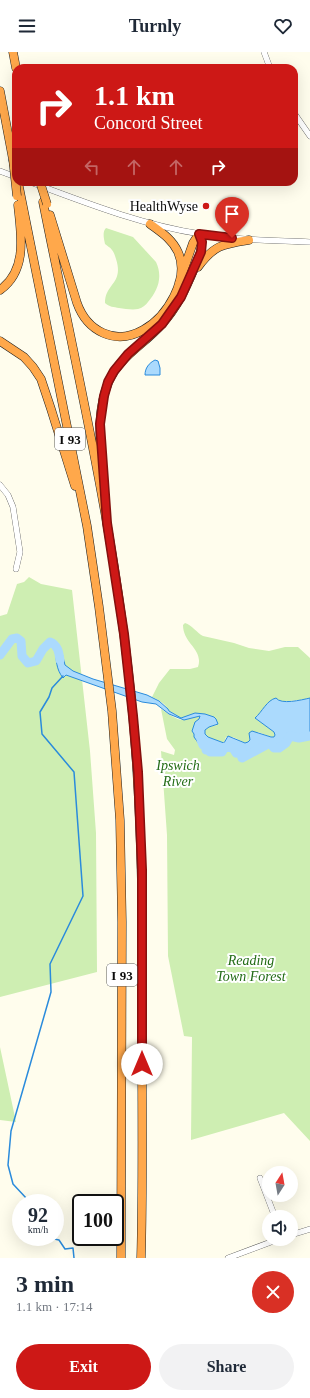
<!DOCTYPE html>
<html lang="en">
<head>
<meta charset="utf-8">
<style>
  :root { --surface:#fff; --page:#f2f2f3; --text:#1f2937; --muted:#747a83; --accent:#cd1816 }
  body { margin:0; font-family:"Times New Roman",serif; background:var(--page); color:var(--text); height:100vh; display:flex; flex-direction:column; font-size:15px; white-space:nowrap }
  * { box-sizing:border-box; margin:0 }
  p { font-size:13px; color:var(--muted) }
  .icon { flex:none; width:22px; height:22px; fill:none; stroke:currentColor; stroke-width:2; stroke-linecap:round; stroke-linejoin:round }
  .map { position:relative; height:1206px; overflow:hidden }
  .details { display:flex; flex-direction:column; background:var(--surface); flex:1 }
  .details>* { flex:none }
  .hud { position:absolute; left:12px; top:12px; width:286px; height:122px; border-radius:12px; box-shadow:0 4px 16px #0002; background:#cd1816; color:#fff; overflow:hidden }
  .needle { width:26px; rotate:11deg }
  .controls { position:absolute; left:262px; top:1114px; display:grid; gap:8px }
  .controls a { display:grid; place-items:center; width:36px; height:36px; border-radius:50%; background:var(--surface); box-shadow:0 4px 16px #0002; font-size:20px }
  .speed { position:absolute; left:12px; top:1142px; display:flex; gap:8px; font-size:20px; font-weight:700; text-align:center }
  .speed>* { display:grid; place-content:center; width:52px; height:52px; border-radius:50%; background:var(--surface); box-shadow:0 4px 16px #0002; line-height:1 }
  .speed small { font-size:10px; font-weight:400 }
  .speed .limit { border:2px solid #111; border-radius:6px; background:#fff; color:#111 }
  .pin { position:absolute; display:grid; place-items:center; width:34px; height:34px; color:#fff; margin:-41px -17px; border-radius:50% 50% 50% 0; rotate:-45deg; box-shadow:0 0 4px #0007 }
  .pin .icon { rotate:45deg }
  .me { position:absolute; width:44px; margin:-22px; rotate:0deg; stroke-linejoin:round; filter:drop-shadow(0 0 3px #0008) }
  .turn { display:flex; align-items:center; gap:14px; height:84px; padding:0 16px; font-size:18px }
  .turn .icon { width:52px; height:52px; stroke-width:2.5 }
  .turn b { display:block; font-size:28px; line-height:34px }
  .lanes { display:flex; align-items:center; height:38px; padding:0 16px; background:#0003; justify-content:center; gap:20px; direction:ltr }
  .lanes .off { opacity:.35 }
  .round { display:grid; place-items:center; flex:none; width:42px; height:42px; border-radius:21px; background:var(--page) }
  .overview { display:flex; align-items:center; justify-content:space-between; height:68px; padding:0 16px }
  h1 { font-size:24px; font-weight:700; line-height:30px }
  .primary-button { display:flex; gap:8px; margin-top:auto; padding:8px 16px }
  .primary-button a { flex:1; height:46px; border-radius:24px; background:var(--accent); color:#fff; font-size:16px; font-weight:700; line-height:46px; text-align:center }
  .primary-button a+a { background:var(--page); color:var(--text) }
  header { display:flex; justify-content:space-between; align-items:center; height:52px; padding:0 16px; background:var(--surface); font-size:18px; font-weight:700 }
  .map>svg:first-child { display:block }
  .green { fill:#ceeeb2 }
  .water { fill:#abdafd; stroke:#2a8bdc }
  .lines { fill:none; stroke-linecap:round; stroke-linejoin:round }
  .stream { stroke:#2a8bdc; stroke-width:1.5 }
  .river { stroke:#abdafd; stroke-width:9 }
  .minor-casing { stroke:#404040; stroke-width:6 }
  .highway-casing { stroke:#1e1e1e; stroke-width:9 }
  .minor { stroke:#fff; stroke-width:5.5 }
  .highway { stroke:#ffa84b; stroke-width:8 }
  .highway-bridge-casing { stroke:#1e1e1e; stroke-width:9; stroke-linecap:butt }
  .highway-bridge { stroke:#ffa84b; stroke-width:8 }
  .route-casing { stroke:#85100e; stroke-width:10 }
  .route { stroke:#cd1816; stroke-width:7 }
  .poi-dot { fill:#cd1816; stroke:#fff; stroke-width:1.5 }
  .labels { text-anchor:middle; stroke-width:4; stroke-linejoin:round; paint-order:stroke }
  .shield { fill:#fff; stroke:#565656; stroke-width:1 }
  .shield-label { font-size:13px; font-weight:bold; fill:#0d0d0d }
  .poi-label { font-size:14px; fill:#0d0d0d; stroke:#fff; text-anchor:end }
  .park-label { font-size:14px; font-style:italic; fill:#236c16; stroke:#fff }
</style>
</head>
<body>
<header><svg class="icon" aria-label="menu" viewBox="0 0 24 24"><path d="M4 6h16M4 12h16M4 18h16"/></svg>Turnly<svg class="icon" aria-label="heart" viewBox="0 0 24 24"><path d="M12 20l-8-8c-3-5 5-10 8-4 3-6 11-1 8 4z"/></svg></header>
<div class="map">
<svg width="310" height="1206" viewBox="0 0 310 1206">
  <rect width="100%" height="100%" fill="#fffded"/>
  <path class="green" d="M106,176L133,185L156,210C163,225 158,238 148,250C146,253 142,256 138,257C133,258 125,257 119,256C114,255 109,255 105,251C105,231 124,232 116,207C115,204 114,200 112,198C110,195 107,194 105,192C104,187 102,180 106,176Z
    M29,525L41,532L72,538L90,699L96,781L97,920L0,945V564L7,562L17,532L24,530Z
    M185,571C192,573 197,581 203,584L234,591L249,596L269,599L285,595H298L310,606V646C296,650 281,648 267,652L261,661L255,666L274,680L275,683L274,685H271L258,680L248,690L245,691L233,685H226L224,691L208,685L205,682V678L209,675L217,673L214,665L197,662L181,666L169,659C166,652 159,648 152,645L159,631L170,617H190L198,615C204,597 183,592 183,573Z
    M161,657C167,661 178,669 184,668C190,667 194,664 200,664L194,685L199,692H202L206,694V698L209,695C215,696 219,706 225,695L233,697L238,700L237,697L239,695L245,704C247,703 249,702 252,701C258,699 264,693 271,692L273,694L286,691L290,684H310V1089L284,1061L191,1088L192,985L184,984L168,904L167,783L161,699L174,703L175,698L167,687Z
    M0,995L16,1070L0,1068Z"/>
  <path class="water" d="M155,308L158,309L160,316V323H145C145,316 149,311 155,308Z
    M61,597L65,613L73,619L93,627L147,643L159,649L168,657L169,659L181,666L195,661L205,662L214,665L216,667L218,672L209,675L205,678V682L208,685L224,691L228,684L245,691L248,690L250,688L249,681L252,679L271,685H274L275,683L274,680L255,666C262,660 267,648 276,646C281,653 301,648 310,646V684L299,686L290,684L286,691L279,696H274L271,692H268L253,702L249,701L243,706H242L241,703L242,698L239,695L237,697L238,700L236,701L233,697L225,695L222,700H210L212,695H209L208,698H206V694L202,692H199L194,685V682L192,679L195,670L199,667L200,664L184,668L169,662L156,652L142,650L66,623L63,626C56,617 56,608 56,598Z"/>
  <g class="lines">
    <path class="stream" d="M27,1151V1147L13,1132L8,1113L11,1079L51,940L50,912L83,844L74,720L42,682L40,660L49,645L52,636L63,624
      M45,1185L59,1188L65,1197L73,1196L74,1206"/>
    <path class="river" d="M0,603L12,587L17,586L21,589L22,604L28,611L36,609L43,597L50,590C58,593 59,601 60,608
      M201,688L203,693L206,694V698H208L209,695L212,696L210,700H222L225,695L233,696L236,701L238,700L237,697L239,695L242,698L241,703L242,706L268,692H271L274,696H279L286,691L290,684L299,686L310,684"/>
    <defs>
      <path id="minor" d="M264,0L270,16
        M294,61L310,84
        M0,119L16,125
        M30,130C86,151 142,173 201,182C237,188 274,189 310,190
        M0,433L8,443L13,455L20,500L16,517
        M260,1126L275,1165
        M291,1183L310,1177
        M228,1206L279,1187"/>
      <path id="highway" d="M13,0L16,16
        M0,39L14,113
        M19,135L87,474L99,555L112,659L120,768L122,870L121,1206
        M43,150C77,321 118,492 133,666C143,776 143,887 142,997C142,1067 143,1137 141,1206
        M50,163L77,251C87,279 115,294 143,278C167,265 190,227 178,200C172,187 161,180 150,172
        M198,215C214,193 223,192 249,188
        M0,238C28,218 21,182 18,153
        M0,289L24,305L33,315L41,327L51,357L75,434
        M103,428C101,395 95,361 109,329C120,304 145,292 162,272C177,256 186,236 194,217C199,205 205,194 199,182L193,191L179,231"/>
    </defs>
    <use href="#minor" class="minor-casing"/>
    <use href="#highway" class="highway-casing"/>
    <use href="#minor" class="minor"/>
    <use href="#highway" class="highway"/>
    <defs>
      <path id="highway-bridge" d="M13,107L17,144
        M40,130L47,152"/>
    </defs>
    <use href="#highway-bridge" class="highway-bridge-casing"/>
    <use href="#highway-bridge" class="highway-bridge"/>
  </g>
  <g class="lines">
    <defs>
      <path id="route" d="M142,1012V818L138,720L133,664L124,582L107,471L100,372L104,344L108,330L114,319L128,302L162,272L181,245L201,200L202,190L199,182L232,186"/>
    </defs>
    <use href="#route" class="route-casing"/>
    <use href="#route" class="route"/>
  </g>
  <circle class="poi-dot" cx="206" cy="154" r="4"/>
  <g class="labels">
    <g class="shield">
      <rect x="55" y="376" width="30" height="22" rx="3"/>
      <rect x="107" y="912" width="30" height="22" rx="3"/>
    </g>
    <g class="shield-label">
      <text x="70" y="392">I 93</text>
      <text x="122" y="928">I 93</text>
    </g>
    <g class="poi-label">
      <text x="198" y="159">HealthWyse</text>
    </g>
    <g class="park-label">
      <text x="178" y="718">Ipswich<tspan x="178" dy="16">River</tspan></text>
      <text x="251" y="913">Reading<tspan x="251" dy="16">Town Forest</tspan></text>
    </g>
  </g>
</svg>
<div class="controls">
<a><svg class="needle" viewBox="-14 -14 28 28"><path d="M0-13l5 13h-10z" fill="#e53935"/><path d="M0 13l5-13h-10z" fill="#747a83"/></svg></a>
<a><svg class="icon" aria-label="sound" viewBox="0 0 24 24"><path d="M4 9h4l5-4v14l-5-4H4zM17 9q2 3 0 6"/></svg></a>
</div>
<div class="speed"><div>92<small>km/h</small></div><div class="limit">100</div></div>
<div class="pin" style="left:232px;top:186px;background:#d93025"><svg class="icon" aria-label="arrive" viewBox="0 0 24 24"><path d="M6 21V4h12l-3 4 3 4H6"/></svg></div>
<svg class="me" style="left:142px;top:1012px" viewBox="-20 -20 40 40"><circle r="19" fill="#fff"/><path d="M0-13L10 11 0 6-10 11z" fill="#cd1816"/></svg>
<div class="hud">
<div class="turn"><svg class="icon" aria-label="right" viewBox="0 0 24 24"><path d="M7 20v-9h11M14 6l5 5-5 5"/></svg><div><b>1.1 km</b>Concord Street</div></div>
<div class="lanes"><svg class="icon off" aria-label="left" viewBox="0 0 24 24"><path d="M17 20v-9H6M10 6l-5 5 5 5"/></svg><svg class="icon off" aria-label="ahead" viewBox="0 0 24 24"><path d="M12 20V5M6 11l6-6 6 6"/></svg><svg class="icon off" aria-label="ahead" viewBox="0 0 24 24"><path d="M12 20V5M6 11l6-6 6 6"/></svg><svg class="icon" aria-label="right" viewBox="0 0 24 24"><path d="M7 20v-9h11M14 6l5 5-5 5"/></svg></div>
</div>
</div>
<section class="details">
<div class="overview"><div><h1>3 min</h1><p>1.1 km · 17:14</p></div><a class="round" style="background:#d93025;color:#fff"><svg class="icon" aria-label="close" viewBox="0 0 24 24"><path d="M6 6l12 12M18 6L6 18"/></svg></a></div>
<div class="primary-button"><a>Exit</a><a>Share</a></div>
</section>
</body>
</html>
